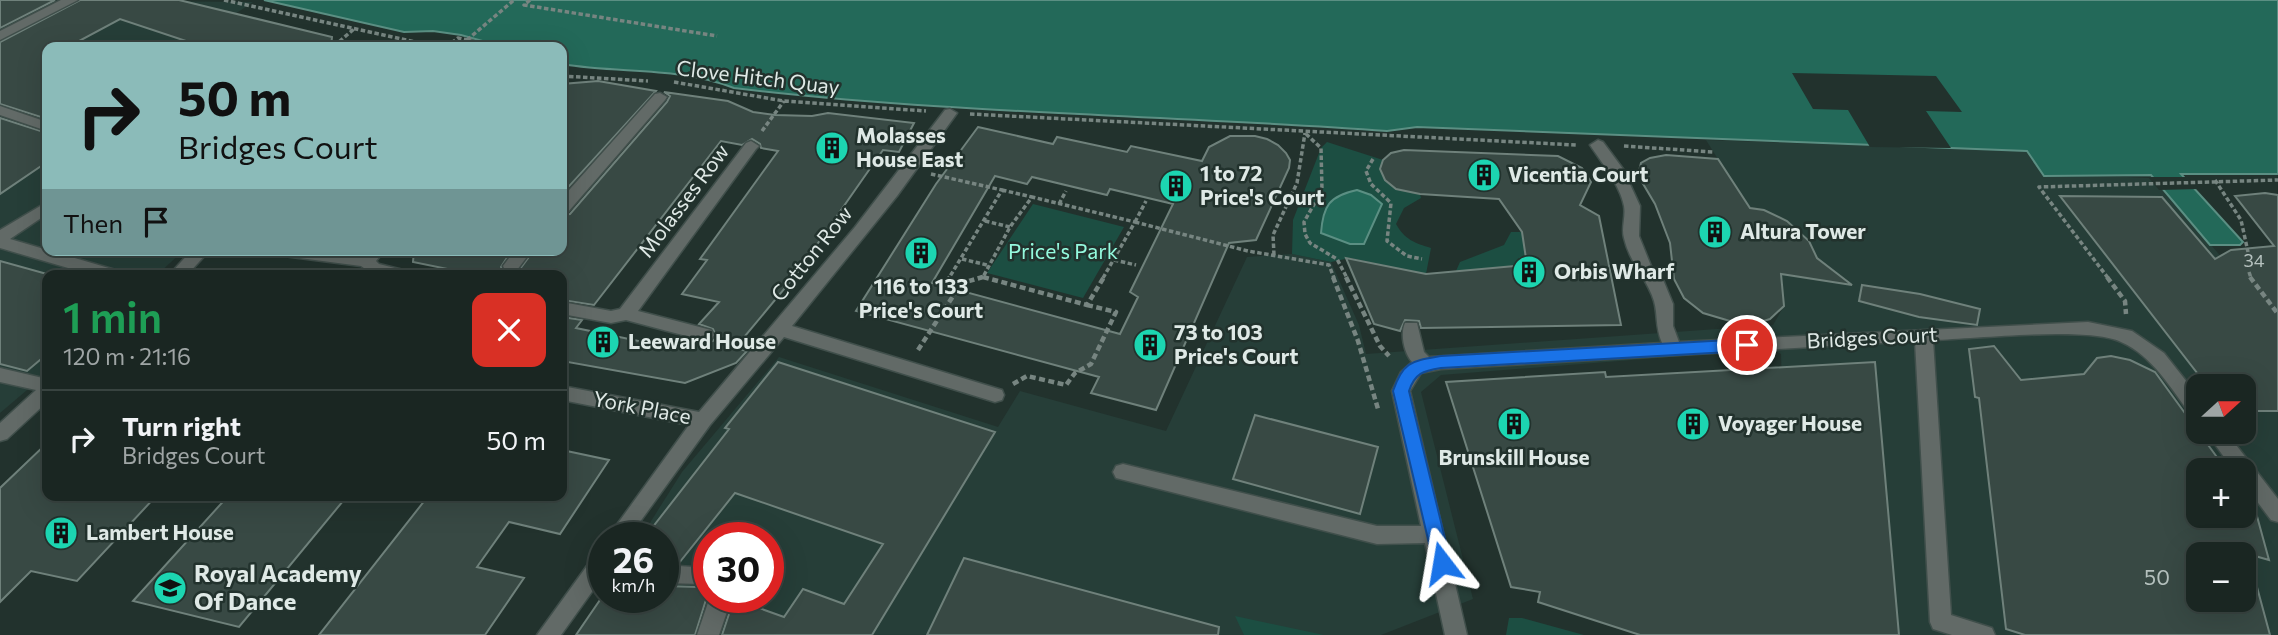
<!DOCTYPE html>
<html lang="en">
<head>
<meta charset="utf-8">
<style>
  :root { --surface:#1a2622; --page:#27322f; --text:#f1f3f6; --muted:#9fa5a5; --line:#384340 }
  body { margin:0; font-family:Commissioner,sans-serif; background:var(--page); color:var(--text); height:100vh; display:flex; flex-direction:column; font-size:26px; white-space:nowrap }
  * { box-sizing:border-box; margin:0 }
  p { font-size:23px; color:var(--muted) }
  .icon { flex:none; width:38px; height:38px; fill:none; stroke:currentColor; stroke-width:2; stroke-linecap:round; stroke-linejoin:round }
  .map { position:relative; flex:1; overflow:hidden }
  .details { position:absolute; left:42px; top:270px; width:525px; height:231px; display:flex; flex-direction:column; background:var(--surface); border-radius:14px; box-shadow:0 7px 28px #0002,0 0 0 2px var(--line) }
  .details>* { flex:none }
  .guide { position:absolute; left:42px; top:42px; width:525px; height:214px; border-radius:14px; box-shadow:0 7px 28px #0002,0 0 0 2px var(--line); background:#8bbbb9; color:#111; overflow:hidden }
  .needle { width:46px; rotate:69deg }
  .buttons { position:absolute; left:2186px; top:374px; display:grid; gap:14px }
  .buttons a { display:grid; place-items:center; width:70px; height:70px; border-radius:14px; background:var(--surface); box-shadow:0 7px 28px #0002,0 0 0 2px var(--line); font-size:35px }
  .speed { position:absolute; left:588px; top:522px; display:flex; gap:14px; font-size:35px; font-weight:700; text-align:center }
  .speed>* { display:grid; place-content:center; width:91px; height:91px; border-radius:50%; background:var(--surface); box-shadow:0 7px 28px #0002,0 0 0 2px var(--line); line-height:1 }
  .speed small { font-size:18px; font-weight:400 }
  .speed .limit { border:10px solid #d22; background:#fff; color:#111 }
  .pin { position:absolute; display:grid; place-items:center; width:60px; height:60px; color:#fff; margin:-30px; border:4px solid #fff; border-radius:50%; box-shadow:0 2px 7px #0007 }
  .me { position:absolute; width:77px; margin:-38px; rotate:346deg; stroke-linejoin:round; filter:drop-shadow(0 0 5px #0008) }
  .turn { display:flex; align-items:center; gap:24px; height:147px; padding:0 21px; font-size:32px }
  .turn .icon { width:91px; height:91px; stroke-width:2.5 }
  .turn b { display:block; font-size:49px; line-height:60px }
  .then { display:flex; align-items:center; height:66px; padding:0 21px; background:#0003; gap:14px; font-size:26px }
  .round { display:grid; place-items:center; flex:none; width:74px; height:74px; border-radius:14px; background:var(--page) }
  .headline { display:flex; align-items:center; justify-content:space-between; height:119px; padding:0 21px }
  h1 { font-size:42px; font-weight:600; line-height:52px; color:#1e9e55 }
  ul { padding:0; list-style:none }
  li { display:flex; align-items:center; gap:21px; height:98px; padding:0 21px; border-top:2px solid var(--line) }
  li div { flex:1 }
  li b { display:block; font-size:26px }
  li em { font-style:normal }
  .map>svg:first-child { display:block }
  .built { fill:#263e38; fill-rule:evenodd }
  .green { fill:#1c4e42 }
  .water { fill:#236959; stroke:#5b8f83; stroke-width:2 }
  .pier { fill:#22322d }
  .building { fill:#384944; stroke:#6f817b; stroke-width:2; fill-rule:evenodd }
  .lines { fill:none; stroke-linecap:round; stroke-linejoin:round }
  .minor-casing { stroke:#404f4b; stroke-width:3 }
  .path-far1 { stroke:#778581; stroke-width:3.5; stroke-dasharray:4.5 2.5; stroke-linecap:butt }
  .path { stroke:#778581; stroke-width:4.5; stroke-dasharray:6 3.5; stroke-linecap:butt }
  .minor { fill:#626a67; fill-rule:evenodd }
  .route { fill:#1a73e8; stroke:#114b97; stroke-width:2 }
  .labels { text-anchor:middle; stroke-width:5; stroke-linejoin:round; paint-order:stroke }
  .number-label { font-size:18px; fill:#b5c1be }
  .street-label { font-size:21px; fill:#dfe9e6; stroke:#22322d }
  .poi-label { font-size:21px; font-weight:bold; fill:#dfe9e6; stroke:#22322d; text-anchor:start }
  .park-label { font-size:21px; fill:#94fade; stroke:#22322d }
  .near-number-label { font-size:21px; fill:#b5c1be }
  .near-poi-label { font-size:24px; font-weight:bold; fill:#dfe9e6; stroke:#22322d; text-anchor:start }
</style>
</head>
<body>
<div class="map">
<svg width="2278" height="635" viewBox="0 0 2278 635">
  <rect width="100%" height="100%" fill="#22322d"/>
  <path class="built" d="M0,0L253,2L186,47H47V250H184L157,275H47V373L0,413Z
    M1706,140L2027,151L2044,176L2151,174L2278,324V635H1836L1789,621L1781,354L1772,349L1441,375L1421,392L1473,599L1381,635H576L604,595L663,597V537H641L682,472L779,357L998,427L1020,391L1166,431L1247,257L1292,254L1331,262L1359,325L1366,354L1773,325L1784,306L1782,278L1772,269L1731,180ZM2198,387H2244V432H2198ZM2198,471H2244V516H2198ZM709,537H768V597H709ZM2198,555H2244V600H2198Z"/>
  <path class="green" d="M1327,142L1383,160L1380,169L1385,180L1420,194L1421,198L1404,208L1396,224C1405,240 1415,243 1431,248L1426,274L1350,258L1331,262L1292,254L1293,220L1321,148Z
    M1033,204L1124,227L1083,298L987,273Z
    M1511,232H1522L1527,265L1456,271L1460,262L1504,245Z
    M1235,616L1324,635H1244Z
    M1509,618H1522L1584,635H1506Z"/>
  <path class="water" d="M264,0H2278V174H2181L2243,242L2240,245H2210L2151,175L2044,176L2027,151L1417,127L1387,131C1170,115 951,114 734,88C678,66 620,74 562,64V47H504L461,35L433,31L404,32Z
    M1357,190L1371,195L1382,204L1364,244H1350L1321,233C1323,206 1329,196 1357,190Z"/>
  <path class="pier" d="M1792,73L1936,76L1962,112L1926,111L1951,148L1870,147L1848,110L1813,109Z
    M2127,177H2201H2188L2199,189L2159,190L2149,178Z"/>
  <path class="building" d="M0,0H55L0,28Z
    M80,0H179L332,37L331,47H204L120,19L68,47H47V119L0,104V42Z
    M598,81L656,91L562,194V84Z
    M664,92L728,101L753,112L775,115L812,116L828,113L914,123L899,152L883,150L795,276L735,348L747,351L736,363L685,383L562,361V317L582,320L576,328L677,349L686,339L704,344L713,341L716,336L713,329L699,324L719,302L682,294L707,260L700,259L778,151L761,148L760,144L752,139L742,145L721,141L594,305L562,300V275H477L413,262L414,250H512L501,267L505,273H517L534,250H562V215L570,214L667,102L670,96Z
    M0,118L47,133V162L0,194Z
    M978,127L1053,144L1057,137L1127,152L1131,146L1202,161L1209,147L1230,136H1255L1267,139L1278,145L1286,153L1290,160L1289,168L1256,240L1229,243L1156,410L1091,393L1099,377L856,311L936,184ZM995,176L1027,184L1032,177L1107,195L1110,189L1173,204L1130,292L1138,297L1120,334L932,283Z
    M1404,150L1558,156L1582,168L1591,182L1580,205L1599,216L1621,325L1421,328L1419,321L1405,320L1400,331L1374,324L1346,258L1426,274L1527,265L1522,232L1499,199L1420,194L1396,189L1385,180L1380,169L1383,160L1391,153Z
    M1666,155L1718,159L1750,208L1764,210L1787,221L1809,241L1817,258L1852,285L1781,274L1784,306L1770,319L1757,323L1740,324L1703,313L1684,298L1674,279L1670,243L1655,204L1642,182L1639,171L1641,163L1650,158Z
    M2265,193L2278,195V411H2244V387H2208L2060,196L2162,197L2215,259L2231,250L2274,246L2235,196Z
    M0,261L47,274V354L27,371L0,364Z
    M1862,285L1920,294L1980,309L1977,325L1919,317L1859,301Z
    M1994,346L2021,380L2084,374L2097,358L2111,356L2130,360L2155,372L2227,471H2198V516H2244V494L2255,509L2269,560L2248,554L2270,635H2025L2006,629L1979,398L1975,397L1969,349ZM2198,555H2244V600H2198Z
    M778,362L995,432L872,635H722L734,599L784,617L803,589L844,604L883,544L735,493L679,563L663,562V537H645L729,429L725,428Z
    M1875,362L1899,635H1640L1538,602L1540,592L1511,587L1446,382L1605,372L1606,377Z
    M1255,415L1378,447L1360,514L1233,479Z
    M47,443V495H157L77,581L31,571L0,602V488Z
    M562,450L609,460L560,534L509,522L477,567L524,578L485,635H319L429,495H562Z
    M229,495H348L239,627L133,601Z
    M964,558L1219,627L1218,635H927Z
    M663,586L698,587L709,590L695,635H576L602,597H663Z"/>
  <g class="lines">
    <defs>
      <path id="minor" d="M61,0H78L0,40V31Z
        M660,93L667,97L665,100L568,212L562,213V198L655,94Z
        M0,106L47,122V131L0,115Z
        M950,109L957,113L897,196L792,326L1002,390L1004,395L1002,400L995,402L784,337L710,425L629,537H608L689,425L562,400V386L699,412L855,227L945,110Z
        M1598,140L1603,142L1623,169L1640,206L1639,236L1651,266L1664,282L1673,304V326L1679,342L2088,322L2132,331L2164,353L2198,396V417L2191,415C2171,389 2153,356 2121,342C2088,326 1975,339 1933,340L1951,615L1992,628L1995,635H1952L1933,629L1930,622L1915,341L1441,369L1421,373L1410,391L1467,635H1445L1425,543L1377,544L1116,478L1113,472L1116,466L1123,464L1377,526H1421L1392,391L1401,372L1412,362C1404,353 1400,334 1405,323H1417L1424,352L1429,357L1662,343C1655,326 1658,315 1654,301C1647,278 1630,264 1624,238C1621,228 1626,217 1624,206C1620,185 1602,163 1590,145Z
        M751,141L759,146L756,149L638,311L711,330L714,335L711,340L705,341L626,320L611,323L562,314V302L611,311L620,309L746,143Z
        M47,202V214L10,239L119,271L121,275H92L0,248V230Z
        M192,250H210L187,275H169Z
        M276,250H328L362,255L367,250H385L376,261L379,264L407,271L409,275H374L361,266L284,256Z
        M515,250H532L517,270H505L503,266Z
        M0,368L47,379V402L7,439L0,441V423L36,390L0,382Z
        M2206,432H2226L2278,499V522L2271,520L2244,484V471H2234Z
        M604,549V575L561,635H537L597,552Z
        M663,565L709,568V587L701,584L663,583Z
        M710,597H732L719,635H697Z"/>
    </defs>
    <use href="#minor" class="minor-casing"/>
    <path class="path-far1" d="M224,0L438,47
      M530,0L524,5L717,36
      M334,46L354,29
      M446,47L458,38L467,40
      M494,47L467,40L514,0
      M562,76L648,81
      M674,82L784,101L926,111
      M970,114L1576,145
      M762,131L784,101
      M1306,134L1321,148L1322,190L1304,222L1305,234L1310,243L1337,259L1347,278
      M1624,146L1713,152
      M1373,159L1366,171L1371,184L1391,203L1387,241L1407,256L1422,259
      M931,174L1002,190L949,278
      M2215,180L2241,220L2248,252
      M1002,190L1032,197
      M1059,204L1066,191
      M985,221L1010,227
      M1135,222L1248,251L1329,265L1334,278
      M1135,222L1146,201
      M1274,255L1273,235L1297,183L1305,133
      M962,259L987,265
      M1114,260L1136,265
      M2249,272L2251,278
      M979,278L983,277
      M988,278L983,277L1010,227L1032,197L1135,222
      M1103,278L1135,222
      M2108,278L2039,187L2278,180"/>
    <path class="path" d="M983,277L1087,305L1104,277
      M1333,277L1358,341L1378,409
      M1346,277L1380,346L1389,356
      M2107,277L2125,301L2126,314
      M2250,277L2278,314
      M955,293L962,283L983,277
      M918,350L955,293L945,284L950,277
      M1013,384L1027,376L1066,385L1075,373L1091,364L1116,312L1087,305"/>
    <use href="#minor" class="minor"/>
  </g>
  <path class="route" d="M1747,339L1755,345L1747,351L1441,368C1423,371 1415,373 1409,391L1451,563L1449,569L1442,571L1435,569L1393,391C1403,361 1412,361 1441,356Z"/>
  <defs>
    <symbol id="building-disc" viewBox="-11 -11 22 22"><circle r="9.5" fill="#1cd5b1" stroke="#22322d"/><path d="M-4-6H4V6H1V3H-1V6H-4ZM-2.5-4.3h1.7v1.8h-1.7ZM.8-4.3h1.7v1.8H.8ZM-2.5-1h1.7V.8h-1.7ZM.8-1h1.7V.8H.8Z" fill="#111"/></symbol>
    <symbol id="school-disc" viewBox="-11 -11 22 22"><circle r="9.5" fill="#1cd5b1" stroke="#22322d"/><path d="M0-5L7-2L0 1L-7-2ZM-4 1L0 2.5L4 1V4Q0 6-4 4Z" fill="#111"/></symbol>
  </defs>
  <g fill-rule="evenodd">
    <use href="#building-disc" x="813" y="129" width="38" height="38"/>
    <use href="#building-disc" x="1465" y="156" width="38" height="38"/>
    <use href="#building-disc" x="1157" y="167" width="38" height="38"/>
    <use href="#building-disc" x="1696" y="213" width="38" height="38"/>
    <use href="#building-disc" x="902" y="234" width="38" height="38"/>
    <use href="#building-disc" x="1510" y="253" width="38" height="38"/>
    <use href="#building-disc" x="584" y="323" width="38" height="38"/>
    <use href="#building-disc" x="1131" y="326" width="38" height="38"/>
    <use href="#building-disc" x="1495" y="405" width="38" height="38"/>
    <use href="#building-disc" x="1674" y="405" width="38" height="38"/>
    <use href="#building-disc" x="42" y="514" width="38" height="38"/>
    <use href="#school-disc" x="151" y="569" width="38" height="38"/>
  </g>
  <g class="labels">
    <g class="number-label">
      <text x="2254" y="267">34</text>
    </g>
    <g class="street-label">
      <text transform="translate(758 78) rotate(7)" y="7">Clove Hitch Quay</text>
      <text transform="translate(684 201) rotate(-53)" y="7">Molasses Row</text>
      <text transform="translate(812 254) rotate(-51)" y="7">Cotton Row</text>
      <text transform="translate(1872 338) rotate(-3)" y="7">Bridges Court</text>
      <text transform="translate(642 408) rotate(11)" y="7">York Place</text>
    </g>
    <g class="poi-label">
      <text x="856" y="143">Molasses<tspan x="856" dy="24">House East</tspan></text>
      <text x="1200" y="181">1 to 72<tspan x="1200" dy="24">Price's Court</tspan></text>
      <text x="1508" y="182">Vicentia Court</text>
      <text x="1740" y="239">Altura Tower</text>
      <text x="1554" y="279">Orbis Wharf</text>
      <text x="921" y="294" text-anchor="middle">116 to 133<tspan x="921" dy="24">Price's Court</tspan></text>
      <text x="1174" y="340">73 to 103<tspan x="1174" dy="24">Price's Court</tspan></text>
      <text x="628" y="349">Leeward House</text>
      <text x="1718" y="431">Voyager House</text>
      <text x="1514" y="465" text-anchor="middle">Brunskill House</text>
      <text x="86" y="540">Lambert House</text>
    </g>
    <g class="park-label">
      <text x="1063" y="259">Price's Park</text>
    </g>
    <g class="near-number-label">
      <text x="2157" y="585">50</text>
    </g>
    <g class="near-poi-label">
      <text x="194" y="582">Royal Academy<tspan x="194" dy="28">Of Dance</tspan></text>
    </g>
  </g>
</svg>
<div class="buttons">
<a><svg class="needle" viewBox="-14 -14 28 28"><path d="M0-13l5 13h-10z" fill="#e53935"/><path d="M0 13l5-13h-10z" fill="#9fa5a5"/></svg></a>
<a>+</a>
<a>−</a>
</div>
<div class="speed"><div>26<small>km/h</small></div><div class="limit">30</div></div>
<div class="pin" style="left:1747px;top:345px;background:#d93025"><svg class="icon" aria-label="arrive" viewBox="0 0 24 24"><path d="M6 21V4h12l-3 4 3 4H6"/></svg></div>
<svg class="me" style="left:1442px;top:563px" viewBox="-20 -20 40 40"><path d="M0-17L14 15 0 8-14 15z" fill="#1a73e8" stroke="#fff" stroke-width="4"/></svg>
<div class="guide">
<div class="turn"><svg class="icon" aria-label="right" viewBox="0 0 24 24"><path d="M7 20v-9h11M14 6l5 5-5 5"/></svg><div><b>50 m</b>Bridges Court</div></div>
<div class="then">Then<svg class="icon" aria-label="arrive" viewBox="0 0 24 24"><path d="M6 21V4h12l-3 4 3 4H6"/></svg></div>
</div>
<section class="details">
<div class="headline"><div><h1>1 min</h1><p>120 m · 21:16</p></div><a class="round" style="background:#d93025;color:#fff"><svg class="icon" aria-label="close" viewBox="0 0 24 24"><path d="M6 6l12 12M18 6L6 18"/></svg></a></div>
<ul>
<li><svg class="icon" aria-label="right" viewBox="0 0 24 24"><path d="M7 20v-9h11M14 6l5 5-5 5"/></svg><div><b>Turn right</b><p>Bridges Court</p></div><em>50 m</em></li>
</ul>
</section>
</div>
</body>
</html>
